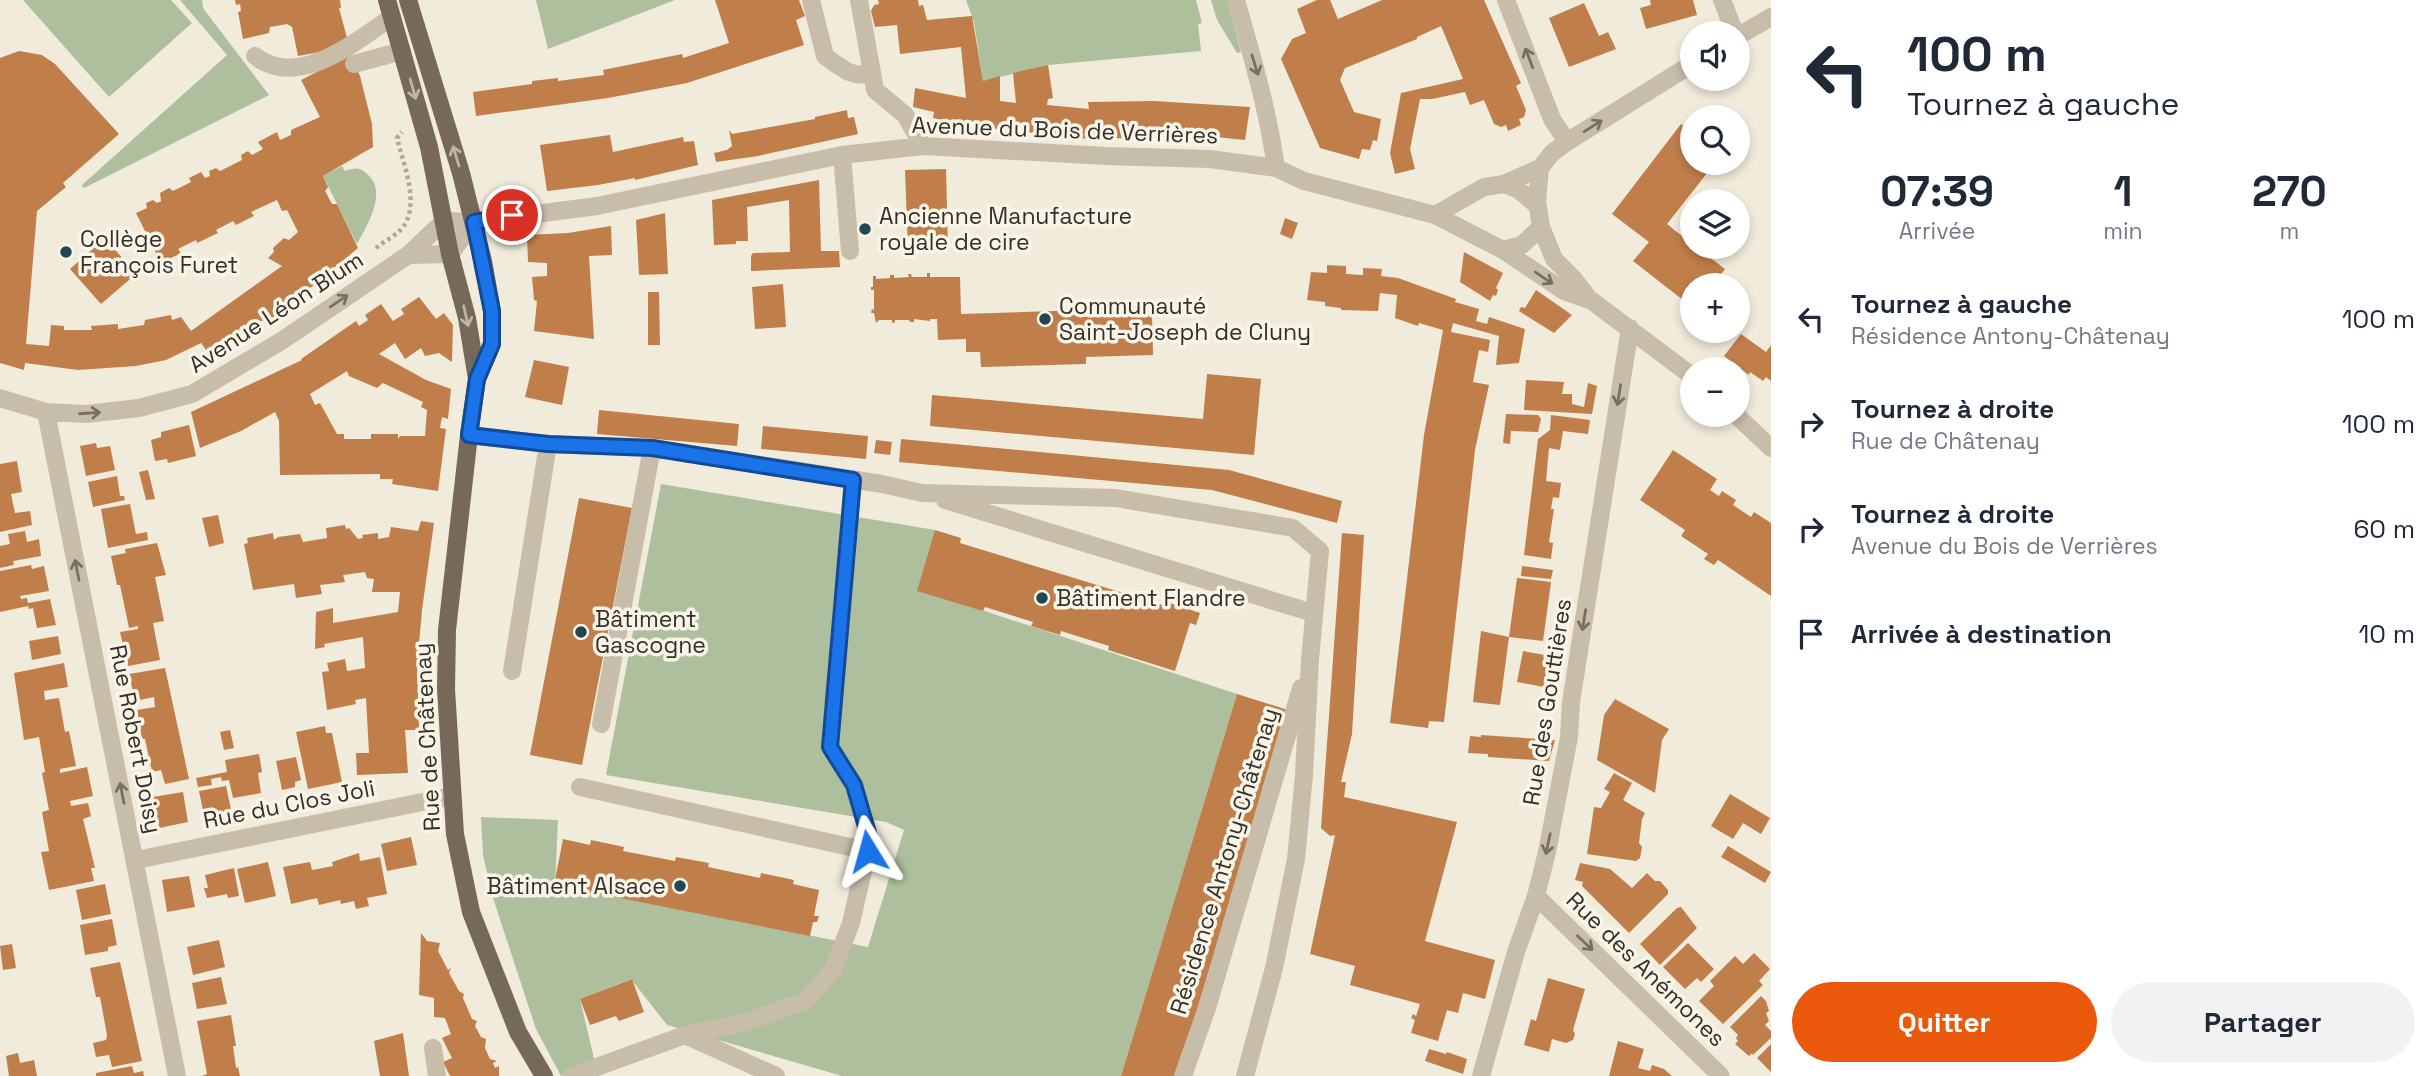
<!DOCTYPE html>
<html lang="fr">
<head>
<meta charset="utf-8">
<style>
  :root { --surface:#fff; --page:#f2f2f3; --text:#1f2937; --muted:#747a83; --accent:#ea580c }
  body { margin:0; font-family:"Space Grotesk",sans-serif; background:var(--page); color:var(--text); height:100vh; display:flex; flex-direction:column; font-size:26px; white-space:nowrap }
  * { box-sizing:border-box; margin:0 }
  p { font-size:23px; color:var(--muted) }
  .icon { flex:none; width:38px; height:38px; fill:none; stroke:currentColor; stroke-width:2; stroke-linecap:round; stroke-linejoin:round }
  .map { position:relative; flex:1; overflow:hidden }
  .side { display:flex; flex-direction:column; background:var(--surface); width:665px }
  .side>* { flex:none }
  .guide { background:#fff; color:var(--text); overflow:hidden }
  .controls { position:absolute; left:1680px; top:21px; display:grid; gap:14px }
  .controls a { display:grid; place-items:center; width:70px; height:70px; border-radius:50%; background:var(--surface); box-shadow:0 4px 10px #0003; font-size:35px }
  .pin { position:absolute; display:grid; place-items:center; width:60px; height:60px; color:#fff; margin:-30px; border:4px solid #fff; border-radius:50%; box-shadow:0 2px 7px #0007 }
  .me { position:absolute; width:77px; margin:-38px; rotate:352deg; stroke-linejoin:round; filter:drop-shadow(0 0 5px #0008) }
  .turn { display:flex; align-items:center; gap:24px; height:147px; padding:0 21px; font-size:32px }
  .turn .icon { width:91px; height:91px; stroke-width:2.5 }
  .turn b { display:block; font-size:49px; line-height:60px }
  .eta { display:flex; justify-content:space-evenly; align-items:center; height:119px; text-align:center }
  .eta b { font-size:42px; font-weight:700; line-height:49px }
  .action { display:flex; gap:14px; margin-top:auto; padding:14px 21px }
  .action a { flex:1; height:80px; border-radius:42px; background:var(--accent); color:#fff; font-size:28px; font-weight:700; line-height:80px; text-align:center }
  .action a+a { background:var(--page); color:var(--text) }
  ul { padding:0; list-style:none }
  li { display:flex; align-items:center; gap:21px; height:105px; padding:0 21px }
  li div { flex:1 }
  li b { display:block; font-size:26px }
  li em { font-style:normal }
  main { display:flex; flex:1; min-height:0 }
  .map>svg:first-child { display:block }
  .green { fill:#adbf9c }
  .building { fill:#c07e4a; fill-rule:evenodd }
  .lines { fill:none; stroke-linecap:round; stroke-linejoin:round }
  .path { stroke:#b4a792; stroke-width:4.5; stroke-dasharray:3.5 3.5; stroke-linecap:butt }
  .minor { stroke:#c8bda8; stroke-width:18 }
  .major { stroke:#76695a; stroke-width:18 }
  .oneway { stroke:#776f62 }
  .oneway2 { stroke:#beb5a8 }
  .route-casing { stroke:#114b97; stroke-width:18 }
  .route { stroke:#1a73e8; stroke-width:12 }
  .poi-dot { fill:#1f4755; stroke:#f8f4e8; stroke-width:2.5 }
  .labels { text-anchor:middle; stroke-width:7; stroke-linejoin:round; paint-order:stroke }
  .street-label { font-size:23px; fill:#352f28; stroke:#f8f4e8 }
  .poi-label { font-size:23px; fill:#352f28; stroke:#f8f4e8; text-anchor:start }
</style>
</head>
<body>
<main>
<div class="map">
<svg width="1771" height="1076" viewBox="0 0 1771 1076">
  <rect width="100%" height="100%" fill="#f1ebdc"/>
  <path class="green" d="M23,0H171L192,23L109,97Z
    M180,0H202L203,8L269,95L84,188L82,185L227,55Z
    M536,0H675L548,49Z
    M966,0H1196L1202,23L1198,24L1201,51L1048,65L983,81L974,22Z
    M1211,0H1227L1241,52L1237,53L1217,20Z
    M342,166L345,171C353,168 359,167 366,173C389,190 367,226 357,244L323,176Z
    M661,484L935,530L921,590L1237,694L1121,1076H842L667,1025L631,979L580,999L595,1063L561,1076L536,1029L492,895L483,855L481,817L558,820L555,885L868,947L904,830L886,822L606,775Z"/>
  <path class="building" d="M235,0H340L341,8H339L347,38L320,52L298,56L292,27L287,24L270,27L269,33L243,39L238,12L241,11L240,4L236,5Z
    M715,0H799L805,16L796,20L804,45L687,83L608,98L476,116L473,92L532,84V81L558,78V81L604,75L603,70L682,54L683,58L729,43Z
    M878,0H918L919,6L923,5L927,20L972,16L983,81L1000,76V101L1016,103L1013,73L1048,65L1053,98L1048,99L1047,105L1089,109L1088,102L1154,101L1250,107L1245,140L1206,136L1090,139L962,125L933,118L934,112L913,107L915,88L966,98L961,47L900,54L897,25L875,27L871,11L874,5L879,4Z
    M1317,0H1330L1338,19L1382,0H1484L1521,83L1516,86L1526,110L1524,117L1519,119L1521,125L1508,131L1506,125L1501,127L1494,124L1484,100L1470,105L1465,92L1432,99H1420L1410,149L1415,169L1395,174L1390,153L1401,93L1463,79L1441,26L1417,37V39L1345,68L1340,80L1354,112L1381,119L1377,141L1373,140L1370,150L1362,149L1359,159L1320,148L1281,59L1292,39L1306,33L1297,9Z
    M1650,0H1693L1697,15L1646,29L1640,8L1651,5Z
    M1584,3L1599,36L1608,32L1616,49L1569,67L1549,18Z
    M19,51L42,55L55,64L119,134L63,183L66,187L37,211L26,344L49,346L51,325L64,326V330H92L91,326L118,324V329L144,325L145,320L171,315L172,320L181,317L191,331L282,266L268,258L274,252L273,248L284,238L289,240L298,232L287,210L282,211L277,200L251,212L254,216L236,225L233,221L216,230L218,233L197,243L196,240L178,249L181,253L163,262L161,258L159,259L136,213L147,208L146,203L153,200L157,203L161,201L160,193L169,188L173,191L191,182L189,178L201,172L205,178L210,176L209,171L216,168L220,171L242,160L241,155L248,151L252,155L263,149L258,142L277,132L280,140L291,135V130L320,117L301,80L350,55L360,76L372,124L373,147L323,176L328,187L325,191L332,204H337L358,248L266,325L263,320L211,357L201,343L166,360L136,366L78,370L25,363L24,370L0,363V58Z
    M847,110L848,118L854,117L858,134L758,156L716,162L714,153L727,150L732,146L729,130L732,134L815,119V117Z
    M1681,124L1692,132V163H1715L1667,224L1692,244V247H1696L1725,269L1713,285H1692V307L1633,261L1649,242L1612,214Z
    M610,135L613,152L683,137L684,142L694,141L698,165L635,180V178L598,185L547,191L540,145Z
    M946,169L948,249L908,250L905,170Z
    M819,180L821,251H839L840,267L751,271V256L753,253L790,252L789,200L747,207L748,241H736V244L714,245L712,200Z
    M665,213L668,274L639,275L636,220Z
    M1285,218L1298,223L1292,239L1280,234Z
    M611,226L612,255L589,256L594,339L534,331L537,301L534,300L532,277L547,276V263L528,262L527,235L568,233Z
    M105,238L136,274L101,304L70,269Z
    M1464,252L1503,273L1496,288L1498,290L1496,296L1493,295L1490,301L1460,282Z
    M1327,265L1346,266V274L1363,275V268L1382,269L1381,276L1398,278L1456,299L1455,302L1479,309L1476,321L1487,324L1489,317L1525,329L1519,363L1496,365L1499,336L1453,323L1451,332L1490,340L1488,352L1479,350L1473,382L1489,385L1475,450L1444,722L1429,721L1428,728L1390,723L1424,435L1443,330L1419,323L1418,326L1395,318L1397,295L1380,293L1378,311L1341,310V308L1325,306V302L1307,300L1311,272L1327,273Z
    M927,273H930V277H960L961,314L1084,310V317L1152,315L1153,355L1086,357V364L981,367L980,352H966V339L938,340L937,319H930V321L914,319V322H910L909,320H895V322L892,323V320H879L876,323L874,313H871L872,309L874,310V290H871V287H873V276H876V279L890,278V275H894V278L909,277L908,274H911L912,277H927Z
    M783,284L786,327L755,329L752,287Z
    M1536,290L1572,315L1554,333L1519,311L1521,307L1525,308Z
    M648,292H659L660,345H648Z
    M419,297L436,319L444,313L453,325L452,362L439,353L425,356L421,348L405,359L395,343L379,354L426,380L451,389L448,419L442,417L440,428L446,429L438,491L392,484L393,479H380V474L280,475L279,421L275,412L241,431L200,448L191,412L302,360L301,359L356,321L359,326L368,320L365,315L381,304L393,321L404,314L401,309ZM347,371L349,376L377,388L383,383L423,402L421,407L427,410L425,436H400L398,439V434H371V439H344V434H337L320,403L315,405L310,394Z
    M1741,334L1766,352L1771,345V381L1766,377L1763,381L1750,372L1749,375L1724,356Z
    M534,360L569,367L562,405L525,397Z
    M1207,374L1261,379L1254,455L930,426L932,395L1203,419Z
    M1526,380L1564,382L1562,394H1572V404L1584,407L1588,383L1597,386L1592,414L1524,410Z
    M599,410L739,424L737,446L597,434Z
    M1506,414L1538,415L1541,419L1538,432L1511,431L1510,444L1503,443Z
    M1551,415L1590,420L1588,434L1563,431L1560,450L1549,448L1546,481L1561,483L1559,498L1553,497L1551,509H1554L1549,542L1553,543L1551,559L1524,555L1538,439L1550,430Z
    M189,425L196,456L168,463L167,459L155,461L151,440L161,437V432Z
    M763,426L868,436L866,459L761,449Z
    M901,439L1229,470L1342,501L1337,523L1212,490L899,462Z
    M876,440L892,442L890,455L874,453Z
    M96,443L97,448L110,446L115,470L86,476L80,446Z
    M1673,450L1717,479L1710,490L1719,496L1722,491L1736,500L1733,505L1751,517L1754,512L1771,523V596L1718,560L1714,565L1704,559L1708,554L1681,536L1685,530L1640,500Z
    M17,461L22,492L11,494L15,513L30,511L32,525L0,532V464Z
    M148,470L155,499L146,500L139,472Z
    M117,476L120,496H124L125,500L93,507L88,482Z
    M579,498L632,508L582,765L530,755Z
    M130,504L136,534L147,532L148,540L108,548L101,509Z
    M218,515L224,543L209,547L202,518Z
    M421,521L434,523L422,610L417,667L419,730H405L408,773L357,775L356,753H369L366,698L355,700L356,704L327,710L322,672L329,671L327,663L345,659L347,671L365,668L363,637L324,644L325,647L315,649L316,612L333,608V623L398,612L400,592H372L374,579L367,578L365,572L343,575L345,582L320,585L322,594L296,598L294,584L253,590L244,544L248,543L247,538L273,533L274,540L278,537L300,534L303,542L327,538L326,528L345,525L346,529L349,528L358,539L363,538L362,535L378,533V539L389,537L391,527L418,531Z
    M935,530L961,538L960,543L1166,606L1167,602L1200,613L1196,625L1190,623L1175,671L1108,650L1109,646L1061,631L1060,635L1031,626L1033,622L985,607L983,611L917,591Z
    M25,531L27,542L39,539L41,556L13,561L14,565L0,568V546L10,544L8,534Z
    M1342,533L1364,535L1352,734L1341,782H1346L1344,797L1457,822L1425,941L1495,960L1485,999L1463,993L1458,1013L1447,1010L1438,1041L1411,1033L1415,1020L1411,1018L1413,1014L1416,1016L1420,1004L1350,985L1355,966L1310,954L1335,835L1330,836L1321,828Z
    M157,543L166,575L155,577L164,621L153,623L160,660L128,666L120,632L138,629V626L129,628L120,585H117L111,556L126,553L125,549Z
    M31,565L32,569L44,566L49,591L20,596L21,599L27,598L28,603L50,599L56,625L37,628L33,608L29,609L28,606L0,612V571Z
    M1522,566L1553,570L1551,579L1521,576Z
    M1517,578L1551,582L1543,641L1509,637L1500,705L1473,702L1481,631L1509,637Z
    M58,636L61,654L32,660L29,641Z
    M1523,651L1550,656L1544,687L1517,682Z
    M64,663L68,687L44,691L45,700L59,698L65,732L69,731L76,766L60,769V773L87,767L93,796L70,801L71,806L88,803L91,816L83,819L95,868H91L94,881L49,890L41,852L49,851L42,812L49,810L42,773L45,772L39,737L24,740L14,673Z
    M165,668L189,779L165,784L161,770L152,772L145,739H142L137,710L155,707L154,697L135,701L129,674Z
    M1237,694L1288,710L1177,1076H1121Z
    M1615,699L1669,729L1662,740L1655,793L1597,760L1604,715Z
    M325,726L326,733H332L342,782L308,789L296,732Z
    M230,730L234,748L224,750L220,732Z
    M1481,735L1555,740L1549,761L1488,757V754L1468,753L1470,736L1481,737Z
    M259,754L262,772L258,773L261,793L233,798L229,780L222,781L221,777L211,779L212,785L198,787L196,778L227,772L225,760Z
    M296,757L301,780L295,782V787L282,790L276,761Z
    M1614,773L1632,783L1623,800L1645,813L1642,819L1639,843L1642,847L1640,858L1636,861L1587,854L1594,807L1601,808L1610,792L1604,789Z
    M226,786L233,819L206,825L199,791Z
    M183,792L188,822L159,828L153,797Z
    M1730,794L1770,818L1761,834L1743,823L1733,839L1711,826Z
    M411,837L417,865L387,871L381,844Z
    M563,839L590,845L591,840L624,847L623,851L675,861L676,857L709,863L708,867L760,878L761,873L794,880L793,884L819,890L814,916H819L817,922H813L810,936L554,885Z
    M1728,846L1771,872L1765,883L1721,857Z
    M359,853L360,861L380,857L387,894L367,898L369,906L356,909L354,901L341,904L340,900L319,905L317,898L291,904L283,867L310,862L312,870L333,866L332,862Z
    M268,862L276,896L245,903L237,869Z
    M1580,863L1610,869L1632,888L1647,873L1655,881H1660L1668,890V894L1629,933L1582,886L1583,882L1575,880Z
    M234,868L239,896L228,898L227,894L207,898L204,888H208L205,875Z
    M189,876L195,907L167,912L162,880Z
    M105,884L111,914L82,920L76,890Z
    M1681,907L1697,928L1660,965L1640,944L1677,908Z
    M112,919L117,945L108,947V951L85,955L80,925Z
    M421,933L427,941L440,943L438,951L448,970L451,968L449,973L459,991L464,994L463,998L472,1019L477,1021L475,1026L481,1037L486,1039L485,1048L490,1059L497,1061L493,1063L495,1068L499,1066V1076H450L443,1062L452,1058L442,1038L451,1034L445,1018L434,1017V998L419,995Z
    M219,940L225,967L193,975L187,947Z
    M1688,943L1714,969L1701,982L1697,978L1685,989L1663,967Z
    M12,944L16,968L3,970L0,946Z
    M1754,953L1770,969L1759,981L1763,985L1723,1024L1699,1001L1714,986L1710,981L1735,956L1743,964Z
    M120,962L142,1061L112,1067L109,1055L96,1057L93,1043L106,1040L107,1035L100,997H96L90,968Z
    M221,977L227,1004L197,1009L192,983Z
    M1548,978L1585,989L1573,1030L1575,1034L1573,1040L1566,1043L1552,1039L1549,1052L1524,1045L1531,1019L1536,1021Z
    M632,979L644,1012L619,1021L616,1016L590,1025L580,999Z
    M1761,996L1766,1001L1769,1011L1766,1013L1769,1021L1765,1025L1771,1031V1038L1753,1055L1752,1053L1749,1056L1735,1044L1738,1041L1736,1038L1738,1035L1730,1027Z
    M231,1015L236,1046H233L236,1068L238,1067L240,1076H202L207,1074L197,1021Z
    M403,1033L409,1076H380L374,1041Z
    M1618,1041L1644,1049L1638,1068L1650,1071L1652,1065L1664,1069L1672,1076H1609Z
    M1771,1044V1072L1757,1058Z
    M1429,1049L1446,1054L1447,1052L1467,1059L1463,1074L1425,1061Z
    M18,1053L20,1063L34,1060L37,1076H9L6,1056Z
    M132,1066L134,1073L143,1071L144,1076H96V1073Z"/>
  <g class="lines">
    <path class="path" d="M376,248C384,241 400,234 405,224C419,200 403,163 397,138L402,132"/>
    <path class="minor" d="M811,0L825,56C840,67 853,79 871,73
      M859,0L875,90L905,115L923,146
      M1236,0C1252,56 1268,110 1276,168
      M1506,0L1552,119L1567,142
      M1722,0L1735,33
      M1738,36L1771,17
      M255,56C298,90 355,42 392,17
      M354,64L402,51
      M842,155L850,251
      M1540,168L1537,202L1541,227L1554,259L1573,278L1589,299
      M1504,184L1519,190L1538,206
      M1435,215L1484,187L1504,184L1540,168L1552,153L1567,142L1692,64
      M1503,250L1522,245L1541,227
      M409,255L450,254L474,222
      M0,398L46,412L86,414L139,408L192,394L283,340L408,255L444,221L474,222L597,206L842,155L923,146L1106,156L1210,159L1276,168L1304,181L1435,215L1503,250L1564,291L1592,301L1692,376
      M46,412L177,1076
      M1736,415L1771,448
      M469,435L548,444L652,448L882,484L922,493L1116,498L1293,528L1320,551L1310,660L1304,775L1296,859L1274,968L1245,1076
      M945,500L1313,613
      M512,671L548,444
      M601,724L652,448
      M580,787L868,851
      M136,860L452,796
      M1536,896L1721,1076
      M433,1048L437,1076
      M572,1076L685,1035
      M776,1076L685,1035L747,1022L805,1001L833,970L851,923L870,840L854,785L830,747L853,479
      M1183,1076L1207,1008L1301,688
      M1481,1076L1516,952L1536,896L1547,852L1569,737L1571,702L1630,328"/>
    <path class="major" d="M387,0L429,147L450,254L467,318L477,379
      M408,0L461,173L483,261L492,311V344L477,379L469,435L447,630L446,689L455,834L471,912L518,1032L544,1076"/>
  </g>
  <defs><path id="oneway-shaft" d="M-6 0H5M1.5-3L5.5 0L1.5 3" fill="none" stroke-width="1.6" stroke-linecap="round" stroke-linejoin="round" transform="scale(1.75)"/></defs>
  <g class="oneway">
    <use href="#oneway-shaft" transform="translate(1529 58) rotate(-111)"/>
    <use href="#oneway-shaft" transform="translate(1255 65) rotate(73)"/>
    <use href="#oneway-shaft" transform="translate(1593 126) rotate(-32)"/>
    <use href="#oneway-shaft" transform="translate(1544 278) rotate(34)"/>
    <use href="#oneway-shaft" transform="translate(339 301) rotate(-34)"/>
    <use href="#oneway-shaft" transform="translate(1619 395) rotate(99)"/>
    <use href="#oneway-shaft" transform="translate(90 413) rotate(-4)"/>
    <use href="#oneway-shaft" transform="translate(77 570) rotate(-101)"/>
    <use href="#oneway-shaft" transform="translate(1584 620) rotate(99)"/>
    <use href="#oneway-shaft" transform="translate(122 793) rotate(-101)"/>
    <use href="#oneway-shaft" transform="translate(1548 844) rotate(102)"/>
    <use href="#oneway-shaft" transform="translate(1585 943) rotate(43)"/>
  </g>
  <g class="oneway2">
    <use href="#oneway-shaft" transform="translate(413 89) rotate(74)"/>
    <use href="#oneway-shaft" transform="translate(456 156) rotate(-107)"/>
    <use href="#oneway-shaft" transform="translate(466 316) rotate(77)"/>
  </g>
  <g class="lines">
    <defs>
      <path id="route" d="M512,215L474,222L492,311V344L477,379L469,435L548,444L652,448L853,480L830,747L854,785L870,840L868,851"/>
    </defs>
    <use href="#route" class="route-casing"/>
    <use href="#route" class="route"/>
  </g>
  <g class="poi-dot">
    <circle cx="865" cy="229" r="7"/>
    <circle cx="66" cy="252" r="7"/>
    <circle cx="1045" cy="319" r="7"/>
    <circle cx="1042" cy="598" r="7"/>
    <circle cx="581" cy="632" r="7"/>
    <circle cx="680" cy="886" r="7"/>
  </g>
  <g class="labels">
    <g class="street-label">
      <text transform="translate(1065 130) rotate(2)" y="8">Avenue du Bois de Verrières</text>
      <text transform="translate(276 312) rotate(-33)" y="8">Avenue Léon Blum</text>
      <text transform="translate(1547 702) rotate(-81)" y="8">Rue des Gouttières</text>
      <text transform="translate(427 737) rotate(-93)" y="8">Rue de Châtenay</text>
      <text transform="translate(136 739) rotate(79)" y="8">Rue Robert Doisy</text>
      <text transform="translate(289 804) rotate(-11)" y="8">Rue du Clos Joli</text>
      <text transform="translate(1224 861) rotate(-73)" y="8">Résidence Antony-Châtenay</text>
      <text transform="translate(1646 969) rotate(44)" y="8">Rue des Anémones</text>
    </g>
    <g class="poi-label">
      <text x="879" y="224">Ancienne Manufacture<tspan x="879" dy="26">royale de cire</tspan></text>
      <text x="80" y="247">Collège<tspan x="80" dy="26">François Furet</tspan></text>
      <text x="1059" y="314">Communauté<tspan x="1059" dy="26">Saint-Joseph de Cluny</tspan></text>
      <text x="1056" y="606">Bâtiment Flandre</text>
      <text x="595" y="627">Bâtiment<tspan x="595" dy="26">Gascogne</tspan></text>
      <text x="666" y="894" text-anchor="end">Bâtiment Alsace</text>
    </g>
  </g>
</svg>
<div class="controls">
<a><svg class="icon" aria-label="sound" viewBox="0 0 24 24"><path d="M4 9h4l5-4v14l-5-4H4zM17 9q2 3 0 6"/></svg></a>
<a><svg class="icon" aria-label="search" viewBox="0 0 24 24"><circle cx="10" cy="10" r="6"/><path d="M15 15l6 6"/></svg></a>
<a><svg class="icon" aria-label="layers" viewBox="0 0 24 24"><path d="M12 4l9 5-9 5-9-5zM3 14l9 5 9-5"/></svg></a>
<a>+</a>
<a>−</a>
</div>
<div class="pin" style="left:512px;top:215px;background:#d93025"><svg class="icon" aria-label="arrive" viewBox="0 0 24 24"><path d="M6 21V4h12l-3 4 3 4H6"/></svg></div>
<svg class="me" style="left:868px;top:851px" viewBox="-20 -20 40 40"><path d="M0-17L14 15 0 8-14 15z" fill="#1a73e8" stroke="#fff" stroke-width="4"/></svg>
</div>
<section class="side">
<div class="guide">
<div class="turn"><svg class="icon" aria-label="left" viewBox="0 0 24 24"><path d="M17 20v-9H6M10 6l-5 5 5 5"/></svg><div><b>100 m</b>Tournez à gauche</div></div>
</div>
<div class="eta">
<div><b>07:39</b><p>Arrivée</p></div>
<div><b>1</b><p>min</p></div>
<div><b>270</b><p>m</p></div>
</div>
<ul>
<li><svg class="icon" aria-label="left" viewBox="0 0 24 24"><path d="M17 20v-9H6M10 6l-5 5 5 5"/></svg><div><b>Tournez à gauche</b><p>Résidence Antony-Châtenay</p></div><em>100 m</em></li>
<li><svg class="icon" aria-label="right" viewBox="0 0 24 24"><path d="M7 20v-9h11M14 6l5 5-5 5"/></svg><div><b>Tournez à droite</b><p>Rue de Châtenay</p></div><em>100 m</em></li>
<li><svg class="icon" aria-label="right" viewBox="0 0 24 24"><path d="M7 20v-9h11M14 6l5 5-5 5"/></svg><div><b>Tournez à droite</b><p>Avenue du Bois de Verrières</p></div><em>60 m</em></li>
<li><svg class="icon" aria-label="arrive" viewBox="0 0 24 24"><path d="M6 21V4h12l-3 4 3 4H6"/></svg><div><b>Arrivée à destination</b></div><em>10 m</em></li>
</ul>
<div class="action"><a>Quitter</a><a>Partager</a></div>
</section>
</main>
</body>
</html>
